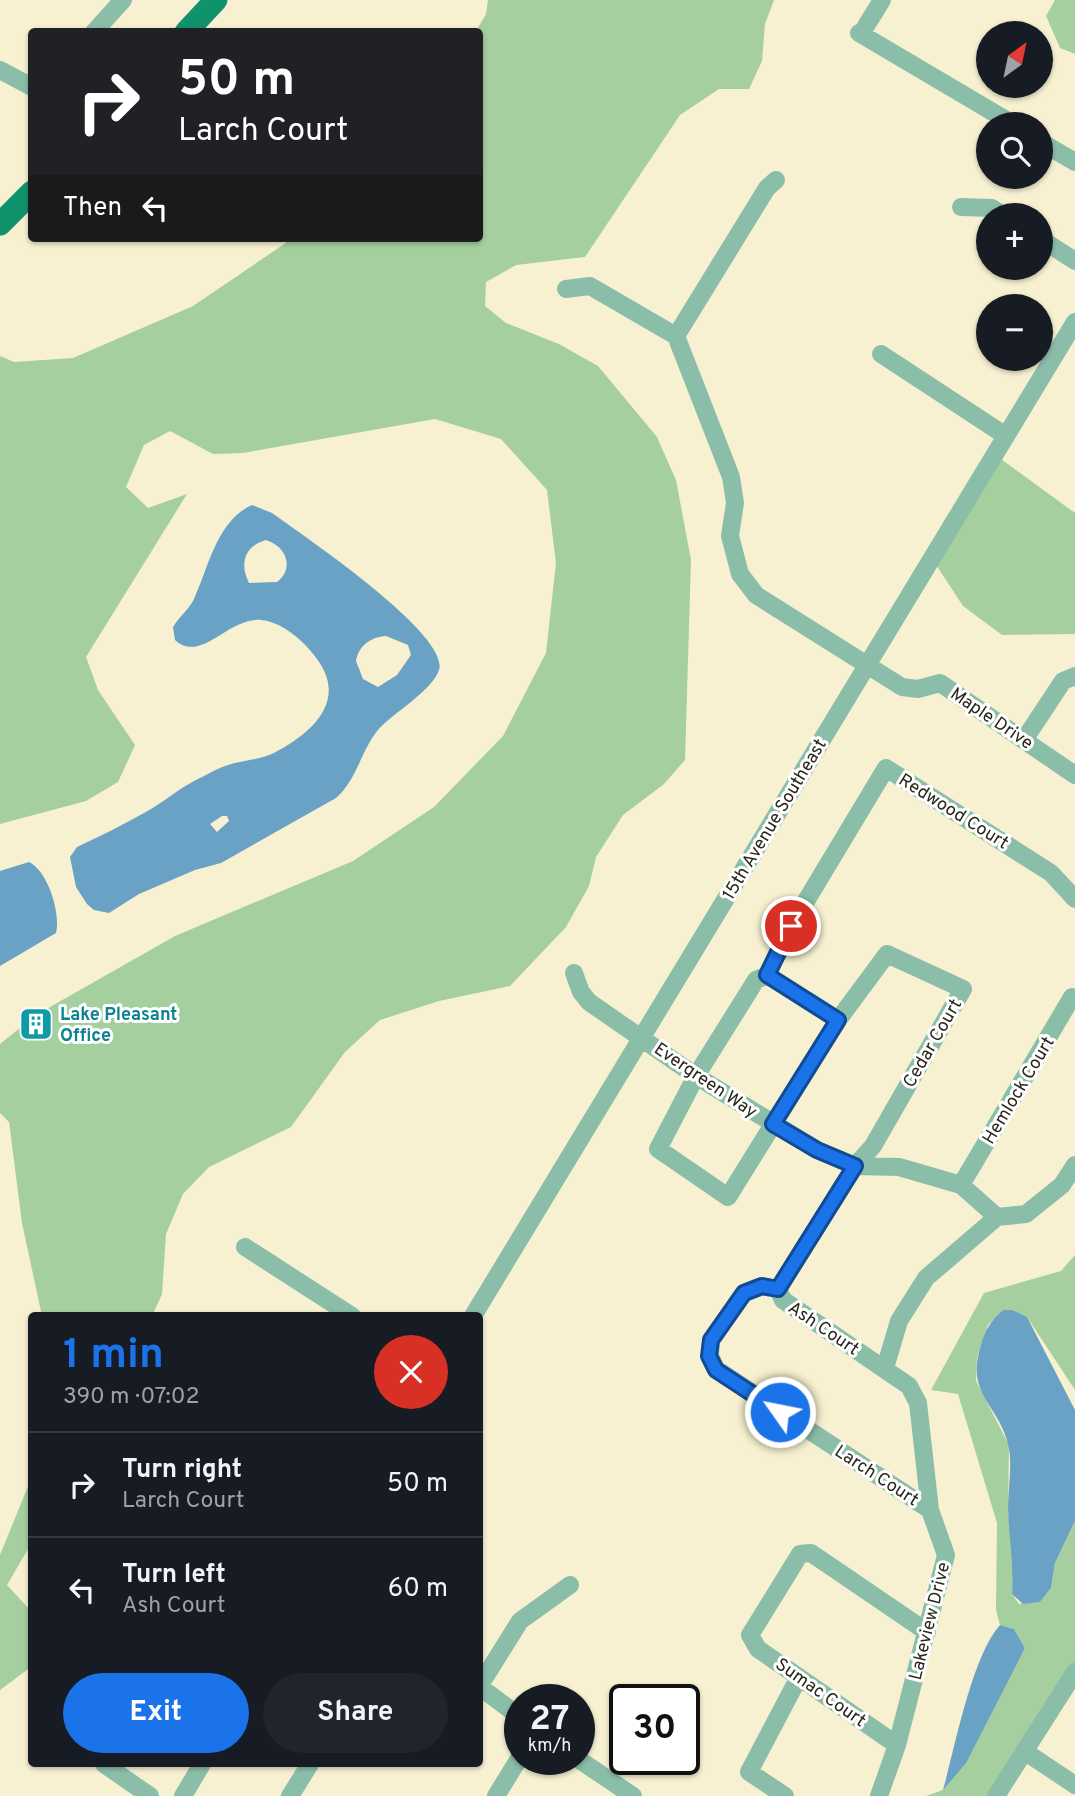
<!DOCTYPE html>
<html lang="en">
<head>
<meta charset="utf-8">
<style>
  :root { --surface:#171b24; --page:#20242c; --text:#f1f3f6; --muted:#9ea1a6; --line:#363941; --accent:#1a73e8 }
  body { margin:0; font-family:Overpass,sans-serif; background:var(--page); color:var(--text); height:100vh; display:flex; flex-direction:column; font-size:26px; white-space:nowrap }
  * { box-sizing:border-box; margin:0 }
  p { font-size:23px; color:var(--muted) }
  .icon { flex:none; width:38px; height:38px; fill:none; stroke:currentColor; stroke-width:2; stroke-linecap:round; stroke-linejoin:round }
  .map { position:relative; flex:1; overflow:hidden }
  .panel { position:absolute; left:28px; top:1312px; width:455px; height:455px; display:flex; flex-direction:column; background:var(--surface); border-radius:7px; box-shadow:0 2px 5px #0004 }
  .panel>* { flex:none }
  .banner { position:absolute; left:28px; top:28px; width:455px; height:214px; border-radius:7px; box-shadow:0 2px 5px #0004; background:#202124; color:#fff; overflow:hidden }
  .needle { width:46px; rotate:33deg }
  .tools { position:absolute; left:976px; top:21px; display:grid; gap:14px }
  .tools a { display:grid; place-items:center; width:77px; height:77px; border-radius:50%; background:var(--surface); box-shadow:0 2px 5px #0004; font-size:35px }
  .speed { position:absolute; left:504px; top:1684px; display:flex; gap:14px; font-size:35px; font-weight:700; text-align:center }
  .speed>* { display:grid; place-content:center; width:91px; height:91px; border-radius:50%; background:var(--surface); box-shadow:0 2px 5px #0004; line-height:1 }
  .speed small { font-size:18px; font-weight:400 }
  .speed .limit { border:4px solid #111; border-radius:10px; background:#fff; color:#111 }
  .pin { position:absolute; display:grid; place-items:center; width:60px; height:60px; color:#fff; margin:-30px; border:4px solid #fff; border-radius:50%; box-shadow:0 2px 7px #0007 }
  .me { position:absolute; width:77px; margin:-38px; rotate:303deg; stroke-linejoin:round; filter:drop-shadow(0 0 5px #0008) }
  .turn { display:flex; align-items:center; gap:24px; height:147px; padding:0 35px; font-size:32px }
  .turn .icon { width:91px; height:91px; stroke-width:2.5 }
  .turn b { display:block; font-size:49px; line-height:60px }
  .then { display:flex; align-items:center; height:66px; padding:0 35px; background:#0003; gap:14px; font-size:26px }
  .round { display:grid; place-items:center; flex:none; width:74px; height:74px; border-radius:37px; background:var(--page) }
  .overview { display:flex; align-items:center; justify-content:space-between; height:119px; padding:0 35px }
  h1 { font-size:42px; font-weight:700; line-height:52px; color:var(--accent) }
  .action { display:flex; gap:14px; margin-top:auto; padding:14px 35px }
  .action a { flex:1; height:80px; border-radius:42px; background:var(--accent); color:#fff; font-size:28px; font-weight:700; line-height:80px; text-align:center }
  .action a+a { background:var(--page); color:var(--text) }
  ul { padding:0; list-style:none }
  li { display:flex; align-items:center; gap:21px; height:105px; padding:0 35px; border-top:2px solid var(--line) }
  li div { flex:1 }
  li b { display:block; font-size:26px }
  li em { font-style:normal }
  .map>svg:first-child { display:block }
  .forest { fill:#a6cfa0 }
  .water { fill:#69a2c4; fill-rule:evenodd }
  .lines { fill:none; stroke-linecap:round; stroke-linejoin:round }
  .minor { stroke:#8bbea9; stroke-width:18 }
  .major { stroke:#10926d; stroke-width:23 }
  .route-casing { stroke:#114b97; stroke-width:18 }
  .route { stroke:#1a73e8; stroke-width:12 }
  .labels { text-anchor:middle; stroke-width:6; stroke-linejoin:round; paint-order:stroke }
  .street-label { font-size:18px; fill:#29271b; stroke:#fff }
  .culture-label { font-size:18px; font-weight:bold; fill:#0d838f; stroke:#fff; text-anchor:start }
</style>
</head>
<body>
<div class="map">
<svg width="1075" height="1796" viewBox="0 0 1075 1796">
  <rect width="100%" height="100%" fill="#f7f1d1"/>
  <path class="forest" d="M488,0H774L765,24L762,61L749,89H719L680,115L585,257L516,265L486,282L485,306L506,323L559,344L598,366L657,437L676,480L691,560L685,760L664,784L623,815L596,857L589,886L566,927L510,986L439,1001L380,1020L345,1052L291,1127L209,1167L183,1194L166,1234L162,1294L152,1316H42L22,1223L9,1122L0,1113V1044L36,1015L175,936L353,861L434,807L503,736L546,653L556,563L547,490L501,439L435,419L243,453L213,454L170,431L144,445L126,487L148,508L187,494L86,657L98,690L135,745L118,782L86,801L0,824V356L14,362L73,358L193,306L293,238H480V32L476,31L486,14Z
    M1055,0H1075V54L1060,48L1046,16Z
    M990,451L1075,513V634L1002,635L963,606L929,554Z
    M1075,1255V1390L1027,1317L1003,1310L988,1325L984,1335L977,1358L976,1381L1009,1445L1008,1511L1014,1562L1012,1594L1019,1604L1040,1602L1051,1588L1055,1563L1075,1521V1672L996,1796H926L943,1790L1025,1648L1014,1629L1000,1625L996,1610L997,1523L958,1394L931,1390L984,1293L1061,1271Z
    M31,1479V1544L7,1585L31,1611V1667L0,1690V1555Z"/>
  <path class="water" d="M252,505L272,513C301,534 451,635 439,670C432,691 394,712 378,730C361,750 357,780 336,798L221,863L195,870L139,894L109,913L94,910L87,904L76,887L70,857L77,847C100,836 123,825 144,813C163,803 179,788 198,779C208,774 218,768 228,765C243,760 259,760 274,753C312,733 348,701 317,659C305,642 283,622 261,620C228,617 201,664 175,640L173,627C179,617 188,610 193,601C208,570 216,521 252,505ZM266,540C286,546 295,568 277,582L249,583C239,563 245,546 266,540ZM386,636L408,645L411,655L397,675L378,687L363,679L356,661C359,645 371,637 386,636ZM222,816H227L229,821L217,832L210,824Z
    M29,862C48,871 61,914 56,933L0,966V871Z
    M1003,1310H1012L1027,1317L1075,1410V1521L1055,1563L1051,1588L1040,1602L1023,1604L1012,1594C1014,1564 1009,1538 1008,1508C1008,1488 1013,1463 1008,1444C998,1403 965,1395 981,1345C985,1329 991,1321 1003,1310Z
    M1000,1625L1014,1629L1025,1648L966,1763L943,1790C955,1747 972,1656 1000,1625Z"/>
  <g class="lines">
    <path class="minor" d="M866,26L882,0
      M94,32L123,0
      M859,33L1013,124
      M0,70L32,87
      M1041,142L1075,162
      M961,207L992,208L1003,215
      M1041,239L1075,261
      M566,289L590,286L676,336
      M676,336L731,477L735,503L730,536L740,574L756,595L902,687L918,689L940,683L1075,775
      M676,336L767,188L776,180
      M881,354L1006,436
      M1024,740L1063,681L1075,676
      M574,973L581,992L589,1002L696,1076L817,1150L855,1166L899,1167L961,1185L997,1217
      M767,975L756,980L696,1076L658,1149L728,1197L838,1020L887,954L963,989L873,1146L855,1166L778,1289
      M767,975L791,926L886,768L1051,873L1075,899
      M767,975L838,1020
      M961,1185L1072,997L1075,999
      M997,1217L1026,1214L1062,1185L1075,1165
      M245,1247L352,1316
      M778,1289L783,1300L909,1386L918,1403L930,1510L946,1555L897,1745L879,1796
      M778,1289L762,1286L744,1293L711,1340L710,1356L716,1369L930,1510
      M473,1316L1075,322
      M885,1368L899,1321L926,1278L997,1217
      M480,1685L520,1621L570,1585
      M480,1687L520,1717
      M897,1745L758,1649L750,1635L800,1554L811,1553L927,1632
      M1024,1751L1075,1785
      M578,1759L633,1796
      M104,1764L150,1796
      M183,1796L202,1764
      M290,1796L310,1764
      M496,1796L520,1757
      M785,1796L749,1772L799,1677
      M996,1796L1075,1672"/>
    <path class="major" d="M186,32L216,0
      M0,224L32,192"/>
  </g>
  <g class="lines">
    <defs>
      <path id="route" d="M780,1412L716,1370L709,1356L711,1340L744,1293L762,1286L778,1289L855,1166L817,1150L773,1124L838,1020L767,975L791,926"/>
    </defs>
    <use href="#route" class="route-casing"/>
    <use href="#route" class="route"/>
  </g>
  <defs>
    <symbol id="building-square" viewBox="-11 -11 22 22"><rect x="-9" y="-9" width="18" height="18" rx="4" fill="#0f9aa8" stroke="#fff"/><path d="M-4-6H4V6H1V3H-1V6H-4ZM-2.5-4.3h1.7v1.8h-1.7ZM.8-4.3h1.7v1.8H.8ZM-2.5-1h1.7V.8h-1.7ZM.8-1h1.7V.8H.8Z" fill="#fff"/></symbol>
  </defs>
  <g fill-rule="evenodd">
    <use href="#building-square" x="17" y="1005" width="38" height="38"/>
  </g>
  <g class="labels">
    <g class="street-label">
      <text transform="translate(992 718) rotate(34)" y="6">Maple Drive</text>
      <text transform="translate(954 811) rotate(32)" y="6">Redwood Court</text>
      <text transform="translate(774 819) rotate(-59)" y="6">15th Avenue Southeast</text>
      <text transform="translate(932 1043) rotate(-60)" y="6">Cedar Court</text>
      <text transform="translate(706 1080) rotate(34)" y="6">Evergreen Way</text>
      <text transform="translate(1018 1090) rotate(-59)" y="6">Hemlock Court</text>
      <text transform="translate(824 1328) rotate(34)" y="6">Ash Court</text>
      <text transform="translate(877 1475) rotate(33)" y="6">Larch Court</text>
      <text transform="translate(929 1621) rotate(-76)" y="6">Lakeview Drive</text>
      <text transform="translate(821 1692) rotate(35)" y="6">Sumac Court</text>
    </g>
    <g class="culture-label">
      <text x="60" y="1020">Lake Pleasant<tspan x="60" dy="21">Office</tspan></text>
    </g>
  </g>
</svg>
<div class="tools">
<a><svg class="needle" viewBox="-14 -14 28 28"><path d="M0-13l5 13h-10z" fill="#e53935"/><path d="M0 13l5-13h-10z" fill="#9ea1a6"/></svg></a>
<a><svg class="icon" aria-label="search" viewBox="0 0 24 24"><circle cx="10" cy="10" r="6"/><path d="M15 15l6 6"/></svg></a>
<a>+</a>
<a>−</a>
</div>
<div class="speed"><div>27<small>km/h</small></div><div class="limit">30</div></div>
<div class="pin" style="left:791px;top:926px;background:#d93025"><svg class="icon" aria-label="arrive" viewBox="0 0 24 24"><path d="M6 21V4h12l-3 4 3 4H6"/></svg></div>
<svg class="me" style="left:780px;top:1412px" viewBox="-20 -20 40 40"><circle r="17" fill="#1a73e8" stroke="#fff" stroke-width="3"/><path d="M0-11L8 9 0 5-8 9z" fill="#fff"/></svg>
<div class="banner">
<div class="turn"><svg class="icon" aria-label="right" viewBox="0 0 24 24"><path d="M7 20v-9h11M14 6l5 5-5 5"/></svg><div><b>50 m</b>Larch Court</div></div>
<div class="then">Then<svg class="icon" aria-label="left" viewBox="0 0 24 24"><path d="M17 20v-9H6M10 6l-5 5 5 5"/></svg></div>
</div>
<section class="panel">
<div class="overview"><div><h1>1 min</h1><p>390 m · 07:02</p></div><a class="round" style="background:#d93025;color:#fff"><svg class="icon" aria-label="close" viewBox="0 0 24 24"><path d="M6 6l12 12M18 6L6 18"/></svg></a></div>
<ul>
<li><svg class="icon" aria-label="right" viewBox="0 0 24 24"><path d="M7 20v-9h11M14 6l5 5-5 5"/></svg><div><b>Turn right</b><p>Larch Court</p></div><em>50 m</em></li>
<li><svg class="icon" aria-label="left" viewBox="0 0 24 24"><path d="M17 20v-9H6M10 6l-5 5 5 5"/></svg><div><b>Turn left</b><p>Ash Court</p></div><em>60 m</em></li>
</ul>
<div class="action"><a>Exit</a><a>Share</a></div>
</section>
</div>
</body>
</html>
